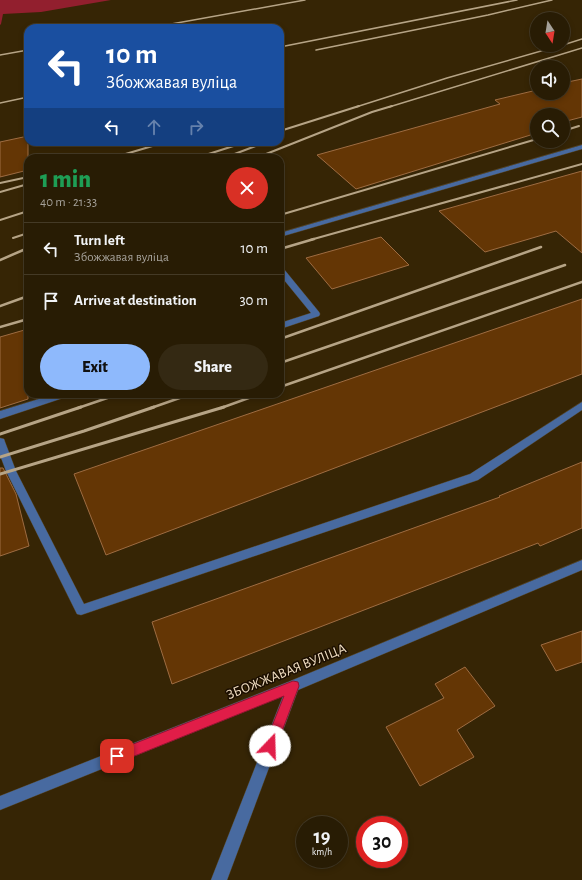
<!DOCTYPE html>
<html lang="en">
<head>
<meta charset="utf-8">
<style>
  :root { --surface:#281c04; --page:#342913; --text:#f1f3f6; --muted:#a5a19a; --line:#443a26; --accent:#8eb9fc }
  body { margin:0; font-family:"Alegreya Sans",sans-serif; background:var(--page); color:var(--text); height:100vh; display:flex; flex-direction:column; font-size:15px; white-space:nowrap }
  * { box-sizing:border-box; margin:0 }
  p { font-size:13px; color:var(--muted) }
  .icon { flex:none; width:22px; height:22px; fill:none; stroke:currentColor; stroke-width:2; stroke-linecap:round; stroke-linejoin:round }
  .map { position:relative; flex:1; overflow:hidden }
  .details { position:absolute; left:24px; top:154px; width:260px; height:244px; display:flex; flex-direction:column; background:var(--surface); border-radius:12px; box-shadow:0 2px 6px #0003,0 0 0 1px var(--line) }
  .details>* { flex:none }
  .top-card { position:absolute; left:24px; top:24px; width:260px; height:122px; border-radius:12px; box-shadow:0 2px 6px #0003,0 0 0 1px var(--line); background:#1a4fa0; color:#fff; overflow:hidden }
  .needle { width:26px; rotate:168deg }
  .buttons { position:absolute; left:530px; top:12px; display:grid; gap:8px }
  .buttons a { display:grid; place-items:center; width:40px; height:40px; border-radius:50%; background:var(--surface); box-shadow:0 2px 6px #0003,0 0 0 1px var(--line); font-size:20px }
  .speed { position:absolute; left:296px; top:816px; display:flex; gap:8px; font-size:20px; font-weight:700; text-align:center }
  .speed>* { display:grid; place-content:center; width:52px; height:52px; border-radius:50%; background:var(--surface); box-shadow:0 2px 6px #0003,0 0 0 1px var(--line); line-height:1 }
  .speed small { font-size:10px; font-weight:400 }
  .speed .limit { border:6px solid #d22; background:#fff; color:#111 }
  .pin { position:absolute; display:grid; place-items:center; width:34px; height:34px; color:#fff; margin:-17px; border-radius:8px; box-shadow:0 2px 6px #0006 }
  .me { position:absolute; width:44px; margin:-22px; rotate:21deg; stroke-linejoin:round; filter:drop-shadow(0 0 3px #0008) }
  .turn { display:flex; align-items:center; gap:14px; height:84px; padding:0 16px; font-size:18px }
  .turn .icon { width:52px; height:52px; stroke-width:2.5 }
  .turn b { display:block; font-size:28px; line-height:34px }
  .lanes { display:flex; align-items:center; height:38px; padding:0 16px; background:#0003; justify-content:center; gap:20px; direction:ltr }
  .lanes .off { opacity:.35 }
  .round { display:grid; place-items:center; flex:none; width:42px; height:42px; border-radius:21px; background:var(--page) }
  .headline { display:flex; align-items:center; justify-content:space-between; height:68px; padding:0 16px }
  h1 { font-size:24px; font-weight:800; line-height:30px; color:#1e9e55 }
  .button { display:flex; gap:8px; margin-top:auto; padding:8px 16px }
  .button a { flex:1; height:46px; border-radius:24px; background:var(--accent); color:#111; font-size:16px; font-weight:800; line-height:46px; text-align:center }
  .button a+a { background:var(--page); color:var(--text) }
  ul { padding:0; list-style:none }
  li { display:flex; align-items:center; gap:12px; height:52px; padding:0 16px; border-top:1px solid var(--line) }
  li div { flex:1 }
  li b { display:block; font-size:15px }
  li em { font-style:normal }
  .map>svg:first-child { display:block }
  .forest { fill:#921f2e }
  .building { fill:#643605; stroke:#9e6c42 }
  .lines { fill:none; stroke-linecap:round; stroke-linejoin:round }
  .lane-casing { stroke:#544323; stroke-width:1 }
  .street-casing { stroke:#544323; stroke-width:1 }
  .lane { fill:#486aa0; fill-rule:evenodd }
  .street { fill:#486aa0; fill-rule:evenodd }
  .rail-far3 { stroke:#b6a486; stroke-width:1.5 }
  .rail-far2 { stroke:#b6a486; stroke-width:2 }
  .rail-far1 { stroke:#b6a486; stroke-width:2.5 }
  .rail { stroke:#b6a486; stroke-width:3 }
  .route { fill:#e11d48; stroke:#92132f }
  .labels { text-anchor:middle; stroke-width:3; stroke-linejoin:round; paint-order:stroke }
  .near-street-label { font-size:14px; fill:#f2dfc2; stroke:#1b0e00 }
</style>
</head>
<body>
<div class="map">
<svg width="582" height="880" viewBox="0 0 582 880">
  <rect width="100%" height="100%" fill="#362505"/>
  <path class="forest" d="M0,0H111L41,12L3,14L1,24L0,25Z"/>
  <path class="building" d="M582,79V117L563,122V115H537V133L356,189L317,155L500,104L495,100L537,90V93H563V83Z
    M28,136V170L0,177V142Z
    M582,171V253L556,231L485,252L439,211Z
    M381,237L409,265L332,289L306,258Z
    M582,299V374L106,555L74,474Z
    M28,329V399L0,408V337Z
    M582,462V528L540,546L538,543L172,684L152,622L500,497L499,496Z
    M0,468H3L16,494L29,546L0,556Z
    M582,631V662L556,671L541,645Z
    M465,667L495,706L457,730L474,757L420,786L386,727L444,698L435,684Z"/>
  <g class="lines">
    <defs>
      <path id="lane" d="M582,145V149L280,237V233Z
        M280,268H283L319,312L320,314L319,316L280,329V323L311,313L280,275Z
        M55,394H71L69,396L0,419V411Z
        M582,402V410L478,480L81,615L77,614L6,471L0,455V438L4,439L5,442L16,471L84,604L470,474Z"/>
      <path id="street" d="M582,560V570L298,690L227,880H211L283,696L0,810V796L288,682Z"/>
    </defs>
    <use href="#lane" class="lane-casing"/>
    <use href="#street" class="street-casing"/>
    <use href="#lane" class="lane"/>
    <use href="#street" class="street"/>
    <path class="rail-far3" d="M149,28L305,0
      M563,45L582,39
      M280,47L517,0
      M316,50L488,15L552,0
      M0,55L28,50
      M0,103L28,97
      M356,107L447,78L562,45
      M389,107L582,48"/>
    <path class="rail-far2" d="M280,131L359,106
      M563,131L579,126
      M112,158L166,142
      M196,158L246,142
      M224,158L266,142
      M256,158L372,112L392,106
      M0,183L28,177
      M0,192L28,184
      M280,215L537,139
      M0,220L28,211
      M13,238L28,233
      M310,240L582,164"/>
    <path class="rail-far1" d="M280,249L314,239
      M0,260L28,248
      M0,306L28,296
      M0,327L28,319
      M280,339L541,247
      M280,363L565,265
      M280,387L582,282
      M78,408L119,394
      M151,408L191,394
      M221,408L260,394"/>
    <path class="rail" d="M0,434L81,407
      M0,457L84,431L154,407
      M0,474L224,407"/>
  </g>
  <path class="route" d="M293,681L298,682L299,686L275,750L270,752L266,750L264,746L284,696L117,763L113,761L111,756L113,752Z"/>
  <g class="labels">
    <g class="near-street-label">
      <text transform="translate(286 671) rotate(-22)" y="5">ЗБОЖЖАВАЯ ВУЛІЦА</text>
    </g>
  </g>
</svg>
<div class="buttons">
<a><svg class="needle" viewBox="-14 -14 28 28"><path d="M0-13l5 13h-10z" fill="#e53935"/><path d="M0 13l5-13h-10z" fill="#a5a19a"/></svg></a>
<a><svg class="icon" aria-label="sound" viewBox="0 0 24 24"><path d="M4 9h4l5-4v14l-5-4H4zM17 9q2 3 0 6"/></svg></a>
<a><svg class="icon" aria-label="search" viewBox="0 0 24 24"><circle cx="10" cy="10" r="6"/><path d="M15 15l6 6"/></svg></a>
</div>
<div class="speed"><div>19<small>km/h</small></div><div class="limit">30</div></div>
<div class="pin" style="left:117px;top:756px;background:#d93025"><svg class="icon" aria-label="arrive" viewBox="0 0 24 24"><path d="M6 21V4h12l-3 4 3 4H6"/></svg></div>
<svg class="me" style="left:270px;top:746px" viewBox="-20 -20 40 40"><circle r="19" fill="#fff"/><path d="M0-13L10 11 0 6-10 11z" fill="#e11d48"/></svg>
<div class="top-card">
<div class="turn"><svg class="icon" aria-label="left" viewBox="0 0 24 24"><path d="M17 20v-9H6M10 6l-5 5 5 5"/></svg><div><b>10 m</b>Збожжавая вуліца</div></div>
<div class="lanes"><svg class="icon" aria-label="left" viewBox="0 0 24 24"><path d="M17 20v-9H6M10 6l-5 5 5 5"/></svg><svg class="icon off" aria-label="ahead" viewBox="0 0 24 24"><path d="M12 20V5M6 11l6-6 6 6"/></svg><svg class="icon off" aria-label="right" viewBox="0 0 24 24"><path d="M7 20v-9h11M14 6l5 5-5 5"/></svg></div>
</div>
<section class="details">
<div class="headline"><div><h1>1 min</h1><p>40 m · 21:33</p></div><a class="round" style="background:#d93025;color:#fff"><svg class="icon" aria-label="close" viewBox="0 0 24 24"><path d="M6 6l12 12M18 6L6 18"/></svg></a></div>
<ul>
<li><svg class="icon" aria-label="left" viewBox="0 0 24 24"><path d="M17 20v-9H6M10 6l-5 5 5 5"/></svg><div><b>Turn left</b><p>Збожжавая вуліца</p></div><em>10 m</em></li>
<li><svg class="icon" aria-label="arrive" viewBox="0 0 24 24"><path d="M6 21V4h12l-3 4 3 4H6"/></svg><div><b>Arrive at destination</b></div><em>30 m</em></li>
</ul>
<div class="button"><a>Exit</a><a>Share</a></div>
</section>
</div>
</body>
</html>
